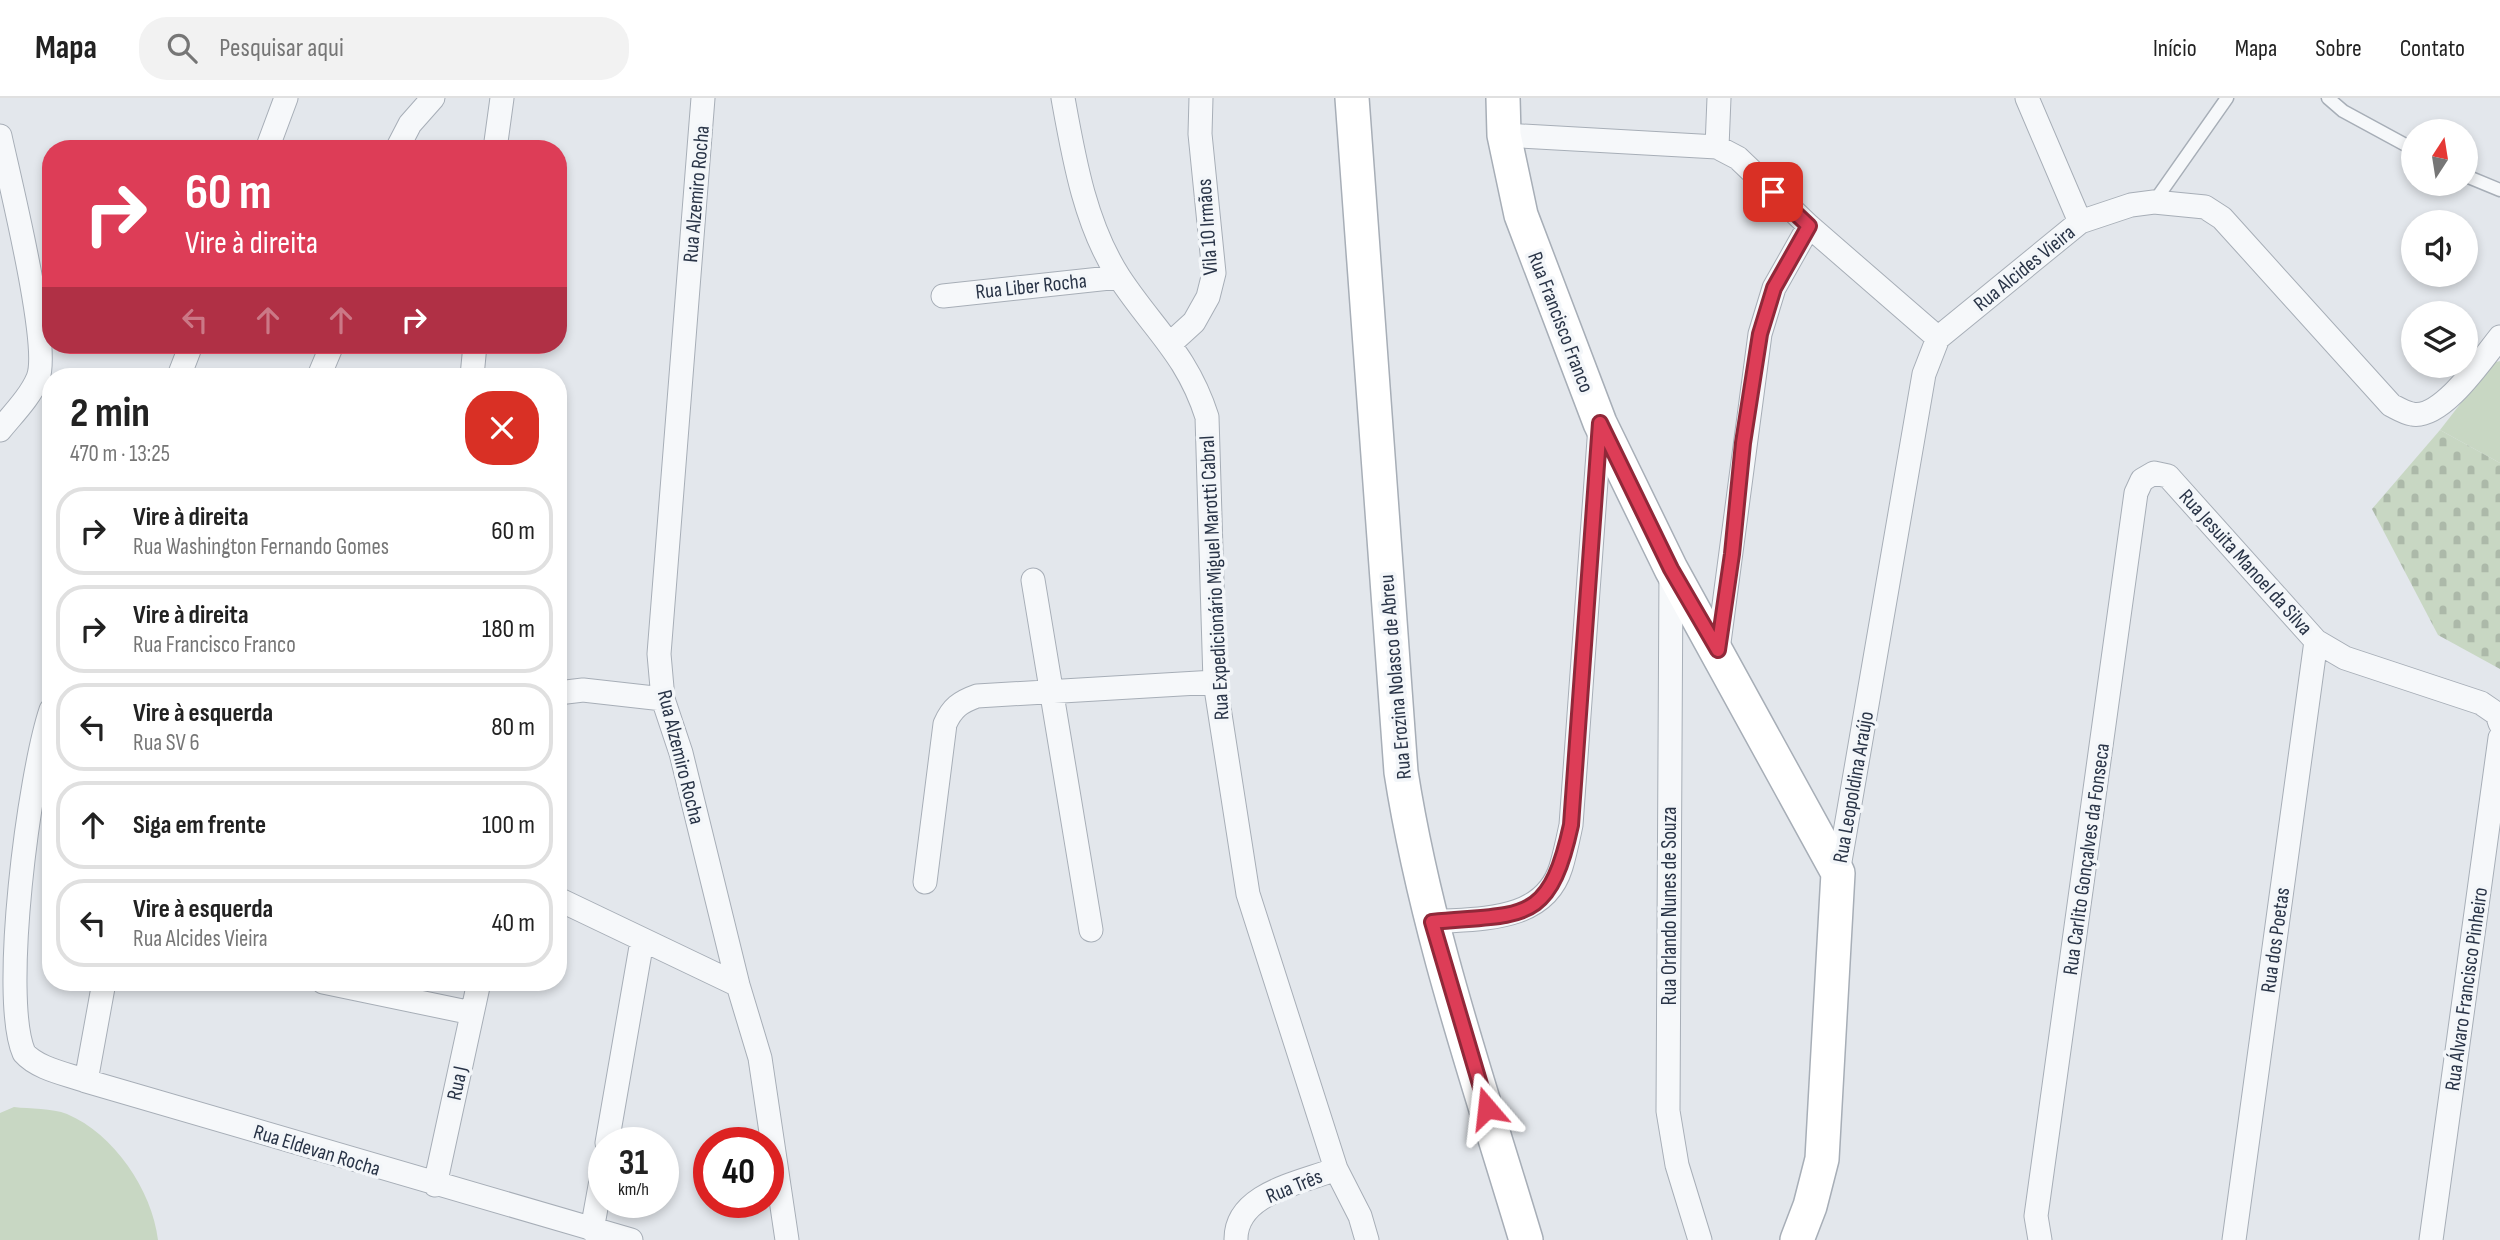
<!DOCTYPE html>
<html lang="pt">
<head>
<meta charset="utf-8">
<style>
  :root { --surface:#fff; --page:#f2f2f2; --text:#222; --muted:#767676; --line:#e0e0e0 }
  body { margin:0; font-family:"Sofia Sans Condensed",sans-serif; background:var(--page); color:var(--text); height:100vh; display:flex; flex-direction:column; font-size:26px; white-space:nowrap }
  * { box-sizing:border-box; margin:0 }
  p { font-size:23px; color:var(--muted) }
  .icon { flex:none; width:38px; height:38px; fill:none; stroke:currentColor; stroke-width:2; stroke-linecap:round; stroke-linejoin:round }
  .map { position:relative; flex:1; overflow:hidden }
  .details { position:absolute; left:42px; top:270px; width:525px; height:623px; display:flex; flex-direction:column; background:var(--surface); border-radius:28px; box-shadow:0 4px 10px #0003 }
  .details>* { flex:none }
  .guide { position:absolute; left:42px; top:42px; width:525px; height:214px; border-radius:28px; box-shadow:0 4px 10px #0003; background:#dd3d57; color:#fff; overflow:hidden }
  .needle { width:46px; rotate:12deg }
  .controls { position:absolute; left:2401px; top:21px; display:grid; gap:14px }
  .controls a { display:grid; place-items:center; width:77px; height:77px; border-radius:50%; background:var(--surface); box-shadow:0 4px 10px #0003; font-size:35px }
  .speed { position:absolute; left:588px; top:1029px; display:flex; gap:14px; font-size:35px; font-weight:700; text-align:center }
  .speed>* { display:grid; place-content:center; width:91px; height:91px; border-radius:50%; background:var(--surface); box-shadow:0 4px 10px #0003; line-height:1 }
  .speed small { font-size:18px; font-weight:400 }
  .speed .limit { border:10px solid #d22; background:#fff; color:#111 }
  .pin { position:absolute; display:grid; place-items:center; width:60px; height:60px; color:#fff; margin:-30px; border-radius:14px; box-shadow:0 4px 10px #0006 }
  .me { position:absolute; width:77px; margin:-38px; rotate:343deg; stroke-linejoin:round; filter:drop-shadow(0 0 5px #0008) }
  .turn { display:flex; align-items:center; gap:24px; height:147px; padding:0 28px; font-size:32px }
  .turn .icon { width:91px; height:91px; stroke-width:2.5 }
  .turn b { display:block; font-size:49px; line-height:60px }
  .lanes { display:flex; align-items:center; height:66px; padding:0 28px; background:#0003; justify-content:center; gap:35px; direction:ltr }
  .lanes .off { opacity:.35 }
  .round { display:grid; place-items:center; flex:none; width:74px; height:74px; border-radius:28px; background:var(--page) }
  .summary { display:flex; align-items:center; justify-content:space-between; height:119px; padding:0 28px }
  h1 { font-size:42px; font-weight:700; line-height:52px }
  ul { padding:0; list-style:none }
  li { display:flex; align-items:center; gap:21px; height:88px; margin:0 14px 10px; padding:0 14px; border:4px solid var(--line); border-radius:28px }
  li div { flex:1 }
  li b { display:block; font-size:26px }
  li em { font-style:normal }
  header { display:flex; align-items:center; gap:42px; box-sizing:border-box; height:98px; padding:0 35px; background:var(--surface); border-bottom:2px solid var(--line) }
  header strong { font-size:33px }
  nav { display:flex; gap:38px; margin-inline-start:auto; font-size:24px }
  .search { width:490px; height:63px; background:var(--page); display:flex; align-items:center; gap:18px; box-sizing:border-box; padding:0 24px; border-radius:28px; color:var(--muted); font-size:26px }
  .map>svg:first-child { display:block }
  .green { fill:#c8d7c3 }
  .cemetery { fill:url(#cemetery-stones) }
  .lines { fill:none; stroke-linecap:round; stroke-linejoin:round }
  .lane-casing { stroke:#a7aeb7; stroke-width:15 }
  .street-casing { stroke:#a7aeb7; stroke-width:25 }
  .secondary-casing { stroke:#a7aeb7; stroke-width:36 }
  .lane { stroke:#f6f8fa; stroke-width:12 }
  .street { stroke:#f6f8fa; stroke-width:23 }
  .secondary { stroke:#fff; stroke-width:33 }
  .route-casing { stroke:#902839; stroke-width:18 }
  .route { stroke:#dd3d57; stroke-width:12 }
  .labels { text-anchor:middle; stroke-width:7; stroke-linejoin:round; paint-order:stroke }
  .street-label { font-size:21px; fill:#293447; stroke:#f3f6f9 }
</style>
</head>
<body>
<header>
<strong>Mapa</strong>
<div class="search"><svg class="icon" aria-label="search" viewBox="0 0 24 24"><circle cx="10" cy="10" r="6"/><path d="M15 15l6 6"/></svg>Pesquisar aqui</div>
<nav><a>Início</a><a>Mapa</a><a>Sobre</a><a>Contato</a></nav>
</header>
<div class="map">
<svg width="2500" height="1142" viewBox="0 0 2500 1142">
  <defs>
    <pattern id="cemetery-stones" width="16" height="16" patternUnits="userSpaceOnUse" patternTransform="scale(1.75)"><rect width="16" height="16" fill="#c8d7c3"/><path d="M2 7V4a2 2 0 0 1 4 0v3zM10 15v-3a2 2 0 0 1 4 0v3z" fill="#acb9a9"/></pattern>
  </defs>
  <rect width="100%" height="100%" fill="#e3e7ec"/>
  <path class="green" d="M2500,263V365L2440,332L2492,265Z
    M14,1009C30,1011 52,1010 67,1016C114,1036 152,1092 158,1142H0V1015Z"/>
  <path class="cemetery" d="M2440,332L2500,365V571L2438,537L2372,411Z"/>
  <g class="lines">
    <defs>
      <path id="lane" d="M2328,0L2343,13L2413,51
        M2466,78L2500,92
        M2154,104L2227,0"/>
      <path id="street" d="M703,0L659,556L663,601L681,655L738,887L760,960L787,1142
        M1063,0C1074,61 1085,126 1119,179C1153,231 1187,256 1207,319L1215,584L1248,796L1336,1071L1360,1118L1367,1142
        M2027,0L2080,124
        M1504,37L1717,49L1738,60L1809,128L1938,240L2080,124L2131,107L2154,104L2205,109L2222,120L2391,307C2397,310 2405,315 2412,316C2442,322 2483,260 2500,239
        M0,38C9,80 51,247 38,280C30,299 13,316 0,332
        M1717,49L1719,0
        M267,51L286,0
        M397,51L410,26L433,0
        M495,51L502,0
        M943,198L1119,179
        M1171,245L1194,224L1208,199L1214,175L1200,36L1201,0
        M179,278L191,247
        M319,278L332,247
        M472,278L475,247
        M1671,474L1668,1013L1677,1067L1700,1142
        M1033,482L1091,832
        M1718,552L1760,236L1774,190L1809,128
        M558,595L583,592L663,601
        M51,612C29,678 0,900 24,955C38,971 67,976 86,983L631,1142
        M1838,775L1924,276L1938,240
        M925,784L945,626C952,610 960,604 977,598L1215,584
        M558,801L738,887
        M1432,824C1479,820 1544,825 1561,769C1565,756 1568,741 1571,727L1600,328
        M323,884L472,915
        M86,983L104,884
        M607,1045L642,843
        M435,1087L479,884
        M592,1132L604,1066
        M1236,1142C1235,1095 1301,1085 1336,1071
        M2040,1142L2036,1118L2136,395L2142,382L2154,375L2168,378L2316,543L2345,560L2481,605L2497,616L2500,625
        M2234,1142L2316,543
        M2431,1142L2500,640"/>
      <path id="secondary" d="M1352,0L1401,674C1426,834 1480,988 1526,1142
        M1503,0L1504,37L1521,117L1600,325L1671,471L1838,775L1822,1061L1810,1108L1797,1142"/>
    </defs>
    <use href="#lane" class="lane-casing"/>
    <use href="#street" class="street-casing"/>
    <use href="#secondary" class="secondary-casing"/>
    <use href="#lane" class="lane"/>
    <use href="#street" class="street"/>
    <use href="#secondary" class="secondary"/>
  </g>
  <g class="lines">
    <defs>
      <path id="route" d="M1487,1010L1432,824C1523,815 1549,828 1571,727L1600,325L1671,471L1718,552L1732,456L1743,345L1760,236L1774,190L1809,128L1773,94"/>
    </defs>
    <use href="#route" class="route-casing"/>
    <use href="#route" class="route"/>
  </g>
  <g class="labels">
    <g class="street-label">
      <text transform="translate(696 96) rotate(-85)" y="7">Rua Alzemiro Rocha</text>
      <text transform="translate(1207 129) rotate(-94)" y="7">Vila 10 Irmãos</text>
      <text transform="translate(2024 170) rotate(-39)" y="7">Rua Alcides Vieira</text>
      <text transform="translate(1031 188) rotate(-6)" y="7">Rua Liber Rocha</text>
      <text transform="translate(1561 224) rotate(69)" y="7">Rua Francisco Franco</text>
      <text transform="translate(2246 464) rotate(48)" y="7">Rua Jesuita Manoel da Silva</text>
      <text transform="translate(1214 480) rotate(-93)" y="7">Rua Expedicionário Miguel Marotti Cabral</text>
      <text transform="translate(1395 579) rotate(-95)" y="7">Rua Erozina Nolasco de Abreu</text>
      <text transform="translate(681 659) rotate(76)" y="7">Rua Alzemiro Rocha</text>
      <text transform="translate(1853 689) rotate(-80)" y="7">Rua Leopoldina Araújo</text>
      <text transform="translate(2086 761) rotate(-82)" y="7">Rua Carlito Gonçalves da Fonseca</text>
      <text transform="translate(1669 808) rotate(-90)" y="7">Rua Orlando Nunes de Souza</text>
      <text transform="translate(2275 842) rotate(-82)" y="7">Rua dos Poetas</text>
      <text transform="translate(2466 891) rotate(-82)" y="7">Rua Álvaro Francisco Pinheiro</text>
      <text transform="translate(457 985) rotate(-78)" y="7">Rua J</text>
      <text transform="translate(317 1052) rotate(17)" y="7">Rua Eldevan Rocha</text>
      <text transform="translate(1294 1088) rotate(-22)" y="7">Rua Três</text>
    </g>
  </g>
</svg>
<div class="controls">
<a><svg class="needle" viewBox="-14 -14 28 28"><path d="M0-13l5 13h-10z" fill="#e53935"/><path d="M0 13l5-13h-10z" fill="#767676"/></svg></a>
<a><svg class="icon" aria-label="sound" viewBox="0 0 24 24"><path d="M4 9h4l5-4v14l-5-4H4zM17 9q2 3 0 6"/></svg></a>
<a><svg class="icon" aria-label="layers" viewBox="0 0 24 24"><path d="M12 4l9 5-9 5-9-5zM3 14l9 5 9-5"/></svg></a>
</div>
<div class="speed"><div>31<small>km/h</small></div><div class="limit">40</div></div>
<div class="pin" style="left:1773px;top:94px;background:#d93025"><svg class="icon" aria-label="arrive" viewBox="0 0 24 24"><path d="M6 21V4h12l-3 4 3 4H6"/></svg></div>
<svg class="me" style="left:1487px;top:1010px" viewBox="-20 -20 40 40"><path d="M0-17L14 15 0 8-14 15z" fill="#dd3d57" stroke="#fff" stroke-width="4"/></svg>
<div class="guide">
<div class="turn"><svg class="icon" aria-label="right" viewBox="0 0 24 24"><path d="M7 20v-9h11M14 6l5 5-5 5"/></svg><div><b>60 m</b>Vire à direita</div></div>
<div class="lanes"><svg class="icon off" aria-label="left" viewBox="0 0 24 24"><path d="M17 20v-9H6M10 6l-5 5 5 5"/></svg><svg class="icon off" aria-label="ahead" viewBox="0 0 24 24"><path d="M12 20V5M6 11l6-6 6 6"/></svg><svg class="icon off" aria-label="ahead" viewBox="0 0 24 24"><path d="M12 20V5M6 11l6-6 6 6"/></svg><svg class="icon" aria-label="right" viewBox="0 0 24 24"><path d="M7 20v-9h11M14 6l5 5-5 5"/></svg></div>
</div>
<section class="details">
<div class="summary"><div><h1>2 min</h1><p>470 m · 13:25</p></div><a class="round" style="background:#d93025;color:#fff"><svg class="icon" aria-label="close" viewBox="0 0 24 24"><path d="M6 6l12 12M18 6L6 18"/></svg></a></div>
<ul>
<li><svg class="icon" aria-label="right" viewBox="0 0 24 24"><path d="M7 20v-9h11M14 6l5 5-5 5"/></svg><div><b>Vire à direita</b><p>Rua Washington Fernando Gomes</p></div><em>60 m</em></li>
<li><svg class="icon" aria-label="right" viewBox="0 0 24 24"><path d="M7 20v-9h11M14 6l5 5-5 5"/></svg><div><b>Vire à direita</b><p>Rua Francisco Franco</p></div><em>180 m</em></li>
<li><svg class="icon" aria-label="left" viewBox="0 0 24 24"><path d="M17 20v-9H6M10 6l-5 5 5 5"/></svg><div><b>Vire à esquerda</b><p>Rua SV 6</p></div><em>80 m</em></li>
<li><svg class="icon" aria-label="ahead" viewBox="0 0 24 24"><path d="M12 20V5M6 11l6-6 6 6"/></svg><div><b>Siga em frente</b></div><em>100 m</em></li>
<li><svg class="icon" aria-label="left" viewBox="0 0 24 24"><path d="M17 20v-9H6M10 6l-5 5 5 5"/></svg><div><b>Vire à esquerda</b><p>Rua Alcides Vieira</p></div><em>40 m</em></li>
</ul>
</section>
</div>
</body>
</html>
